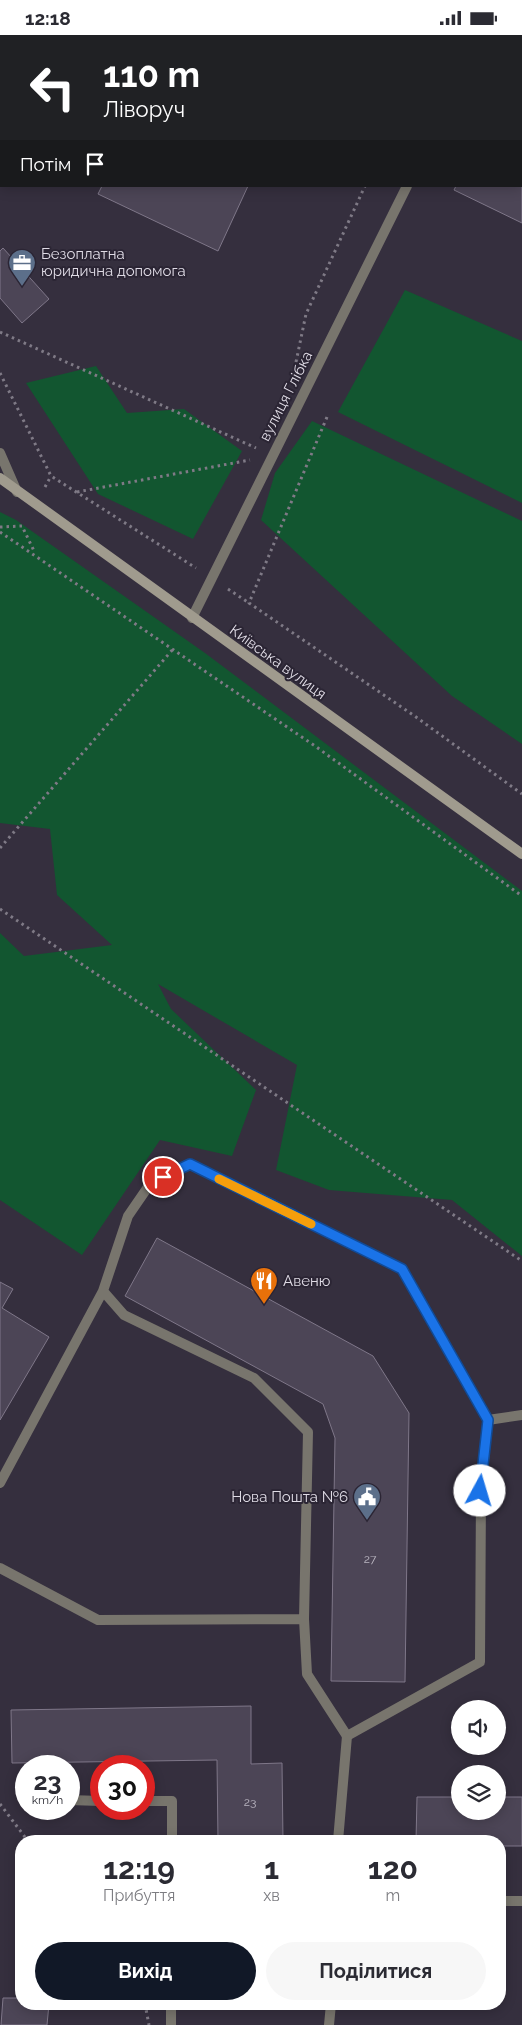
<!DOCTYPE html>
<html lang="uk">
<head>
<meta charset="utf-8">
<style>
  :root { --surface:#fff; --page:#f7f7f7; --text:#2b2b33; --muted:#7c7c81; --accent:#111827 }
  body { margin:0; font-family:Raleway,sans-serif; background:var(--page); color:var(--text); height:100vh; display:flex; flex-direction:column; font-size:19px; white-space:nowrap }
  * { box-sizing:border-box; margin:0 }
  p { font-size:16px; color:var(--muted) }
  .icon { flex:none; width:28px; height:28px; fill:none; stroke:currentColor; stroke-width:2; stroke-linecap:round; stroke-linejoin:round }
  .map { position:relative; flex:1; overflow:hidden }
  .sheet { position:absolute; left:15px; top:1800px; width:491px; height:175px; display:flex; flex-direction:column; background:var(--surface); border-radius:20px; box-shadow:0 2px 12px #0003 }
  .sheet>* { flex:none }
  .guide { position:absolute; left:0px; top:0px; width:522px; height:152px; box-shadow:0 2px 12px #0003; background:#202124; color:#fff; overflow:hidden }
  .buttons { position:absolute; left:451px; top:1665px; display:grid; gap:10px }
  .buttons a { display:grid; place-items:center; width:55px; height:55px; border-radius:50%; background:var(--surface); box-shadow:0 2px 12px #0003; font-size:25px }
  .speed { position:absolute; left:15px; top:1720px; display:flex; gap:10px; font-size:25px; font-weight:700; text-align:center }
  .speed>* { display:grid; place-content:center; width:65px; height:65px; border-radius:50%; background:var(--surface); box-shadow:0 2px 12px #0003; line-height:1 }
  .speed small { font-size:12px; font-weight:400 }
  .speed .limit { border:8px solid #d22; background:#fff; color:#111 }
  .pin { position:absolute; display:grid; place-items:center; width:42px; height:42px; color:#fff; margin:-21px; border:2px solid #fff; border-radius:50%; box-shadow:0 1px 5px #0007 }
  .me { position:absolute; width:55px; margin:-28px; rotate:6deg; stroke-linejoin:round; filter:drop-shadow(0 0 4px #0008) }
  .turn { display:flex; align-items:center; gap:18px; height:105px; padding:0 20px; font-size:22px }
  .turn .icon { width:65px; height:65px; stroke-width:2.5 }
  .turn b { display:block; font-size:35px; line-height:42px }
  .then { display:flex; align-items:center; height:48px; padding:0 20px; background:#0003; gap:10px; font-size:19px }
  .eta { display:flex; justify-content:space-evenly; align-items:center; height:85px; text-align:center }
  .eta b { font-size:30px; font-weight:700; line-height:35px }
  .action { display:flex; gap:10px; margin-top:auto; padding:10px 20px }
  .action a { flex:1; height:58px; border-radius:30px; background:var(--accent); color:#fff; font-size:20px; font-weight:700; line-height:58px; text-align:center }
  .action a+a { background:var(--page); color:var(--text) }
  .status { display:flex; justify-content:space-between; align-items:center; height:35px; padding:0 25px; background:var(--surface); direction:ltr }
  .status svg { height:14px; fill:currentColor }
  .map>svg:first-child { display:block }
  .green { fill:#125630 }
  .building { fill:#4c4556; stroke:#7f7789 }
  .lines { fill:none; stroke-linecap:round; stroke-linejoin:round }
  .path { stroke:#7f7a86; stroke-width:3; stroke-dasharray:2.5 4; stroke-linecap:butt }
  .lane { stroke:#78756d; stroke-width:10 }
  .street { stroke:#78756d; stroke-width:10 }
  .secondary { stroke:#a09b8e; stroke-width:10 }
  .route-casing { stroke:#114b97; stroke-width:12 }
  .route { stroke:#1a73e8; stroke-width:9 }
  .slow { stroke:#f59e0b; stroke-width:9 }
  .labels { text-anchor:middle; stroke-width:4; stroke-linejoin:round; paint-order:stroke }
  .number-label { font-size:12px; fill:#bab6c1 }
  .poi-label { font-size:15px; fill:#dfdbe5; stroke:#2b2534; text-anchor:start }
  .street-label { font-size:15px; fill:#dfdbe5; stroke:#2b2534 }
</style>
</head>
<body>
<div class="status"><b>12:18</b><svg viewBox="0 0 49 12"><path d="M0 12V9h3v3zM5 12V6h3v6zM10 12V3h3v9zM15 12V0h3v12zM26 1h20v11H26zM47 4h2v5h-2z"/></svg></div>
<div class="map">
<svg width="522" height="1990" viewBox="0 0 522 1990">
  <rect width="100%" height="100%" fill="#352f3e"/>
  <path class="green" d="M405,255L522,306V468L338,377Z
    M96,331L127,378L184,374L242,416L193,504L98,459L26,348Z
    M312,386L522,486V709L452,661L261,485L275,438Z
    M0,477L16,485L205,618L522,856V1221L452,1165L329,1155L276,1135L297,1030L158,949L171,974L256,1055L232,1121L160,1105L82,1220L0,1165V898L24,921L112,910L57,860L50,794L0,788Z"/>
  <path class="building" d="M100,0H134L133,1Z
    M222,0H288L222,1Z
    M522,85V188L454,155L456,151H521Z
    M102,151H101H248L218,216L98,159Z
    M3,213L49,264L22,288L0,263V216Z
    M157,1203L373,1321L409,1378L405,1647L331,1646L335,1403L323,1369L125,1261Z
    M0,1247L13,1254L2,1273L49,1302L0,1385Z
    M251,1671V1729L282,1728L283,1806H218L217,1725L12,1728L11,1675Z
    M417,1762H460V1776H498V1762H522V1811H500V1806H416Z
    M3,1963H21V1969H49L47,1990H1Z
    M221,1969H285V1973L221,1974Z"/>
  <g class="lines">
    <path class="path" d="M436,1V0
      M0,297L256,413
      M296,327L306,279L365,151
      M0,338L51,441L196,533
      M327,382L249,568L416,682L522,759
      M45,452L51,441
      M77,457L250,425
      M0,492L22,491L35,518
      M0,497L315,711L522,861
      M228,554L249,568
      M0,813L174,613
      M0,874L522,1226
      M0,1769L28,1806
      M145,1969L149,1990"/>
    <path class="lane" d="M0,418L17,457
      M0,1448L103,1256
      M0,1533L98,1585L304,1584
      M347,1701L307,1639L304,1584L308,1397L254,1343L124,1280L103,1256L128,1181L150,1149L189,1129L402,1234L488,1385
      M69,1765L101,1766
      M144,1766H172V1806
      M500,1866H522
      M171,1990V1969"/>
    <path class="street" d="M481,1L482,0
      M192,583L407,151
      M338,1806L347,1701L480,1627L481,1455L488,1385L522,1380
      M329,1990L331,1969"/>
    <path class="secondary" d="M0,443L522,819"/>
  </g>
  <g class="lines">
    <defs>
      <path id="route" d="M163,1142L190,1129L402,1234L488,1385L480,1456"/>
    </defs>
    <use href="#route" class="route-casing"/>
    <use href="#route" class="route"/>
    <path class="slow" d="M219,1144L311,1189"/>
  </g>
  <defs>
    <symbol id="office-pin" viewBox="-11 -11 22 30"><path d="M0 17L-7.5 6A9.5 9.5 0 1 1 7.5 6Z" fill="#5c6f8a" stroke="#2b2534"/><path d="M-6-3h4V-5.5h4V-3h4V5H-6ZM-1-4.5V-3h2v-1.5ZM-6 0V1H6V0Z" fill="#fff"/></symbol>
    <symbol id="restaurant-pin" viewBox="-11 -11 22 30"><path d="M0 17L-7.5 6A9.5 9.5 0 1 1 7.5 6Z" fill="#e8710a" stroke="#2b2534"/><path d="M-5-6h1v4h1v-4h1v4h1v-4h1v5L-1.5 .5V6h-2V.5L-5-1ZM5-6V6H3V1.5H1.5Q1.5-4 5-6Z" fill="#fff"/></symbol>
    <symbol id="civic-pin" viewBox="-11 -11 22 30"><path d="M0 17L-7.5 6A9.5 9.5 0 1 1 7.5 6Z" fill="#5c6f8a" stroke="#2b2534"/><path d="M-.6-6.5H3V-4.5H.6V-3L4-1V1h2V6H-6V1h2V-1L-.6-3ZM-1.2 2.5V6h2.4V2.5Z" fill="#fff"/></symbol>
  </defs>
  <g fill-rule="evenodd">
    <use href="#office-pin" x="6" y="212" width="32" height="43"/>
    <use href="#restaurant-pin" x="248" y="1230" width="32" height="43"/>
    <use href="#civic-pin" x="351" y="1446" width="32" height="43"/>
  </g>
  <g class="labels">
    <g class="number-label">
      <text x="370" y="1528">27</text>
      <text x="250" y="1771">23</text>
    </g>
    <g class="poi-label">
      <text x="41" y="224">Безоплатна<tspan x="41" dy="17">юридична допомога</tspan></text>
      <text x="283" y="1251">Авеню</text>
      <text x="348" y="1467" text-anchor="end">Нова Пошта №6</text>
    </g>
    <g class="street-label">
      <text transform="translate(286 361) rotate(-63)" y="5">вулиця Глібка</text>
      <text transform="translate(278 627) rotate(36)" y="5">Київська вулиця</text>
    </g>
  </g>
</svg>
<div class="buttons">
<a><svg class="icon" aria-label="sound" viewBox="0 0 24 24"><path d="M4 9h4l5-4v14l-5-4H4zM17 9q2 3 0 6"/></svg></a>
<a><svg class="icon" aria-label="layers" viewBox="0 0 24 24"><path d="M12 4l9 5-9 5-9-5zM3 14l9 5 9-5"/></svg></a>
</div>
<div class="speed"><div>23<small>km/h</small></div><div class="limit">30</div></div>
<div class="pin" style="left:163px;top:1142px;background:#d93025"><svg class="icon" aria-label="arrive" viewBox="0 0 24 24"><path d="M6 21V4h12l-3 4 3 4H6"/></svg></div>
<svg class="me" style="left:480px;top:1456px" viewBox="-20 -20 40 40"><circle r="19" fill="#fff"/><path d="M0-13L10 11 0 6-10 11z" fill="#1a73e8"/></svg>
<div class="guide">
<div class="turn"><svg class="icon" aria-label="left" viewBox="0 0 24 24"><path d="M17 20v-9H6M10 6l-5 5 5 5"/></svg><div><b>110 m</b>Ліворуч</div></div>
<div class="then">Потім<svg class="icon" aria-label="arrive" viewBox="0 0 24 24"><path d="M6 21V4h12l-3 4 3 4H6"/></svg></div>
</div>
<section class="sheet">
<div class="eta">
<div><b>12:19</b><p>Прибуття</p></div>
<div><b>1</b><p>хв</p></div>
<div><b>120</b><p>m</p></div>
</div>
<div class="action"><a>Вихід</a><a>Поділитися</a></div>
</section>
</div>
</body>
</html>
